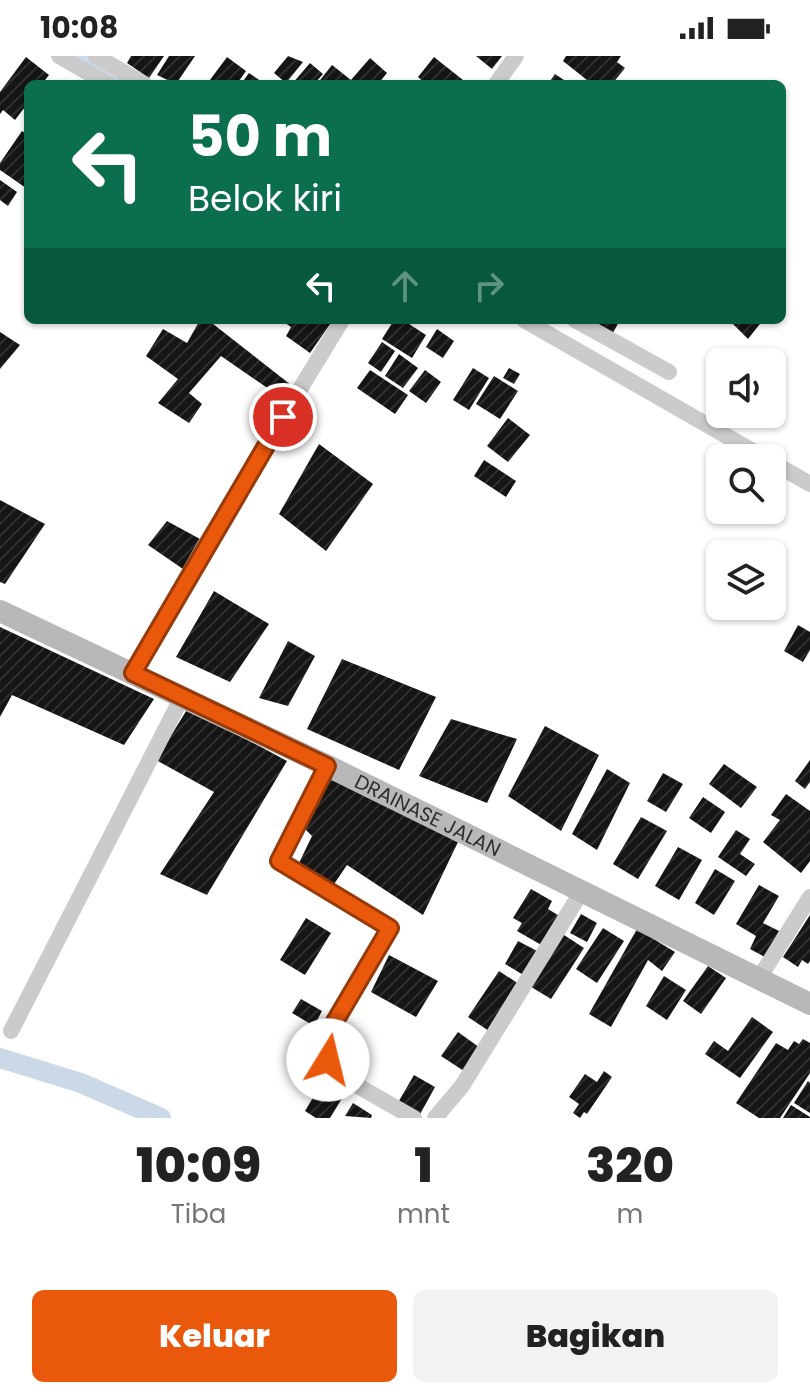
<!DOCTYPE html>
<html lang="id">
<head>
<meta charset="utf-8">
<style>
  :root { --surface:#fff; --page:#f2f2f2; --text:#222; --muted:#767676; --accent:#ea580c }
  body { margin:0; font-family:Poppins,sans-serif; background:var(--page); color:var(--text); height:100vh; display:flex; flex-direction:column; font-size:30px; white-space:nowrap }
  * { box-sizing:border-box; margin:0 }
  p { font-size:26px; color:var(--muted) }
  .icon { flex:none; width:44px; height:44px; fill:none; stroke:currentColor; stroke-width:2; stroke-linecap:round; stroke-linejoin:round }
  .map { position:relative; height:1062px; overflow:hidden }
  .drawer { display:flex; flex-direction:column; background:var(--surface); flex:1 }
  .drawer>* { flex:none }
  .top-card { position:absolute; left:24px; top:24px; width:762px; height:244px; border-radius:12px; box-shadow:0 2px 6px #0004; background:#0b6e4f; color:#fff; overflow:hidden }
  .tools { position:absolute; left:706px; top:292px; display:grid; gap:16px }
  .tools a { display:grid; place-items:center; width:80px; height:80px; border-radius:12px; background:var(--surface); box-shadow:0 2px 6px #0004; font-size:40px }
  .pin { position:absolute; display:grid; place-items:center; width:68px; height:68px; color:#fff; margin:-34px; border:4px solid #fff; border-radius:50%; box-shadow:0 2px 8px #0007 }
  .me { position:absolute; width:88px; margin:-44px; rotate:9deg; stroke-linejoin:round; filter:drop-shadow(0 0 6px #0008) }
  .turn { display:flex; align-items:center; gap:28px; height:168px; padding:0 32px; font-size:36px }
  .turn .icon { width:104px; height:104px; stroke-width:2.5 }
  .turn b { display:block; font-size:56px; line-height:68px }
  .lanes { display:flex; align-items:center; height:76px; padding:0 32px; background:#0003; justify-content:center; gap:40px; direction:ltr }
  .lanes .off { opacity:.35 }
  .eta { display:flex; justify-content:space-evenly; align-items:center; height:136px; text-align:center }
  .eta b { font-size:48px; font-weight:800; line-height:56px }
  .button { display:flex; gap:16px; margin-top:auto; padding:16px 32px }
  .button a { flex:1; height:92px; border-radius:12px; background:var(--accent); color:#fff; font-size:32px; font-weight:800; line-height:92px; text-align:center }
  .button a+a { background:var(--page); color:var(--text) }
  .status { display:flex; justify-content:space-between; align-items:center; height:56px; padding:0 40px; background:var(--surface); direction:ltr }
  .status svg { height:22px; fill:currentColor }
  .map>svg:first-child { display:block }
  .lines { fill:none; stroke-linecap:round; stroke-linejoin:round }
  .canal { stroke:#cad8e8; stroke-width:20 }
  .building { fill:url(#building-hatch) }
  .street { stroke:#cbcbcb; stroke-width:16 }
  .secondary { stroke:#b8b8b8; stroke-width:22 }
  .route-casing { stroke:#983908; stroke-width:20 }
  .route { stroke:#ea580c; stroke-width:14 }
  .labels { text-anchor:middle; stroke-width:8; stroke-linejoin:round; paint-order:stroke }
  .street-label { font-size:20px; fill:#2e2e2e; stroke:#fff }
</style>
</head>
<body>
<div class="status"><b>10:08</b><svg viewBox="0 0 49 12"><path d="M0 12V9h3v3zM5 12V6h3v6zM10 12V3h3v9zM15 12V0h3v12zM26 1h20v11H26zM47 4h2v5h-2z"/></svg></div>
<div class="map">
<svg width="810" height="1062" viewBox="0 0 810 1062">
  <defs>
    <pattern id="building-hatch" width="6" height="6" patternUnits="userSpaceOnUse" patternTransform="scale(2)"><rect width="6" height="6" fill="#151515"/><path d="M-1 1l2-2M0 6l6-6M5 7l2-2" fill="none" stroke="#2f2f2f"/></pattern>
  </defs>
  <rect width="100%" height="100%" fill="#fff"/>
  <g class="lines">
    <path class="canal" d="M76,0L125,28
      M0,1002L81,1027L161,1062"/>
  </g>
  <path class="building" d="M131,0H164L149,22L127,7Z
    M169,0H195L176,28L157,19Z
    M288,0L303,6L286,27L274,17Z
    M476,0H502L492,13Z
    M566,0H621L617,6L625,12L612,28H592L563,5Z
    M26,1L49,19L42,28H28V47L15,64L3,54L0,58V36Z
    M227,1L246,15L237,28H207Z
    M434,1L468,28H426L418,21Z
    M370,2L387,17L378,28H317L332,9L351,24Z
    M310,7L323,18L314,28H292Z
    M249,17L265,28H241Z
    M555,18L570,28H548Z
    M22,75L28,79L26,132L0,114V107Z
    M0,124L17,136L8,150L0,144Z
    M200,264H208L291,329L279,340L221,300L189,337L202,348L189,367L158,347L178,323L146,300L163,273L187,287Z
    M281,264H333L310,297L286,280L291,271Z
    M394,264H403L426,279L412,302L382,283Z
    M592,264H620L613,277Z
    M729,264H763L748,283Z
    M437,273L454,285L443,302L426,291Z
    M0,276L20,289L0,313Z
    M382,286L395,295L381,316L368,307Z
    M399,298L418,312L403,332L385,320Z
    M473,312L489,322L469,354L453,344Z
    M509,312L520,318L514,328L503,322Z
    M370,314L408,339L395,358L357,332Z
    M425,314L441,326L426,347L409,335Z
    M494,320L518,335L500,363L476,348Z
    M508,362L530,379L508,406L487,390Z
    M319,388L373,428L326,495L279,458Z
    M484,404L516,425L506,441L474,420Z
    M0,444L45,468L5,528L0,526Z
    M167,465L200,483L183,513L148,489Z
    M214,535L269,568L230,626L176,601Z
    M798,569L810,576V594L803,606L784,595Z
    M0,571L154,643L124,689L12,639L0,661Z
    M288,585L315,600L288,650L259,642Z
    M342,603L436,641L399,714L307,673Z
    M188,652L287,705L207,839L160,818L214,736L156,704Z
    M451,663L517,683L487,747L419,720Z
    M545,670L599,699L561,775L508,740Z
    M810,704V726L805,733L795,725Z
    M724,708L757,731L741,752L709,728Z
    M607,713L630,727L597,794L572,778Z
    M663,717L683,728L666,756L647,745Z
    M330,723L458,786L423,859L347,809L332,831L298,809L312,780L304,772Z
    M786,738L810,755V805L801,817L763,786L780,764L771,759Z
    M703,741L725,756L711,777L689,762Z
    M641,761L667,775L638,823L613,808Z
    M736,774L750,783L740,798L755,808L746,820L718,801Z
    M678,791L702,804L679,844L655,830Z
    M715,813L735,825L714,859L695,847Z
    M759,829L779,840L763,867L779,875L765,901L750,893L756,880L736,868Z
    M531,833L552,845L548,853L561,861L543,890L517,875L522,867L513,862Z
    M581,858L597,867L587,886L570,877Z
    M810,859V905L808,908L802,904L798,911L783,901Z
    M306,862L331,877L305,919L280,904Z
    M603,872L624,885L597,927L576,913Z
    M637,873L675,896L662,915L648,904L611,971L589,958Z
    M561,877L584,892L551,943L528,929Z
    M518,885L539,896L525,920L505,908Z
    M389,899L438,925L416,961L371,936Z
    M708,910L726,922L701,958L683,945Z
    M499,915L522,930L492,977L468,961Z
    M664,920L686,934L667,964L646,950Z
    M301,943L322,955L314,970L292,957Z
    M752,961L773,976L740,1022L705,998L714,985L728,995Z
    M458,976L483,994L467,1017L441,1000Z
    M803,983L810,987V1017L780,1062H759L736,1047L776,987L788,994L794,985L799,988Z
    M604,1015L612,1021L587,1058L584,1056L580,1062L573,1057L579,1048L569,1041L585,1018L597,1026Z
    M414,1019L435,1031L418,1062L396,1050Z
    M808,1025L810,1027V1057L794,1047Z
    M322,1026L344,1039L330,1062H316L305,1055Z
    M353,1047L372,1059L371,1062L345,1060Z
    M791,1049L810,1061V1062H783Z"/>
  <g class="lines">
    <path class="street" d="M59,0L108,28
      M96,0L144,28
      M496,28L516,0
      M524,264L765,402
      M575,264L669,316
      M772,406L810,428
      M133,617L205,489L342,264
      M327,710L279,805L390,872L327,979L328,1004L342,1021L414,1062
      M758,924L810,841
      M11,975L182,641
      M435,1062L462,1030L582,835"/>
    <path class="secondary" id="s1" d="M0,555L332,712L810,948"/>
  </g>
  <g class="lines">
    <defs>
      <path id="route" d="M283,361L133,617L327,710L279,805L390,872L327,979L328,1004"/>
    </defs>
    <use href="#route" class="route-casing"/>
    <use href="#route" class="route"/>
  </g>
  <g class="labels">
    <g class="street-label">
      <text dy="7" stroke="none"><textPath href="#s1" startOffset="474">DRAINASE JALAN</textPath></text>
    </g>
  </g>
</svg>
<div class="tools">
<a><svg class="icon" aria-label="sound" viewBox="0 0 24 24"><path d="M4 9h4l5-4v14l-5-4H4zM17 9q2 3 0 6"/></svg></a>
<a><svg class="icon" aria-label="search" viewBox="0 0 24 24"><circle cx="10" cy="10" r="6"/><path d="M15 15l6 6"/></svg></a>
<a><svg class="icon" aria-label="layers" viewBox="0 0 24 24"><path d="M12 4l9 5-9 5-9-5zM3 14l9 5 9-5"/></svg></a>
</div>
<div class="pin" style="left:283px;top:361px;background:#d93025"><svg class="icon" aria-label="arrive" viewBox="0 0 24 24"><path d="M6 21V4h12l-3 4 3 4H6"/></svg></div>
<svg class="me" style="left:328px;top:1004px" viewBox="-20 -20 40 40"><circle r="19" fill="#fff"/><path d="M0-13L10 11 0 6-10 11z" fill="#ea580c"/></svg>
<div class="top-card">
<div class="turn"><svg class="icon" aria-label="left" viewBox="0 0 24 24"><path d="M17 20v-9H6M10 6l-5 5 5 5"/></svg><div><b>50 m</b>Belok kiri</div></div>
<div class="lanes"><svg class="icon" aria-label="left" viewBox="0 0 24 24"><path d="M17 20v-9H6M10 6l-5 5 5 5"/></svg><svg class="icon off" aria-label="ahead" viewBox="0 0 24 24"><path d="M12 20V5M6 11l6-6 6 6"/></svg><svg class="icon off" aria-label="right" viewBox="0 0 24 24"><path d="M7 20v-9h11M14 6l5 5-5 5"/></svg></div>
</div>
</div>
<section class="drawer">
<div class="eta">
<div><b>10:09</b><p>Tiba</p></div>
<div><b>1</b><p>mnt</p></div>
<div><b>320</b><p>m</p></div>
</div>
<div class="button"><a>Keluar</a><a>Bagikan</a></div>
</section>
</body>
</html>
